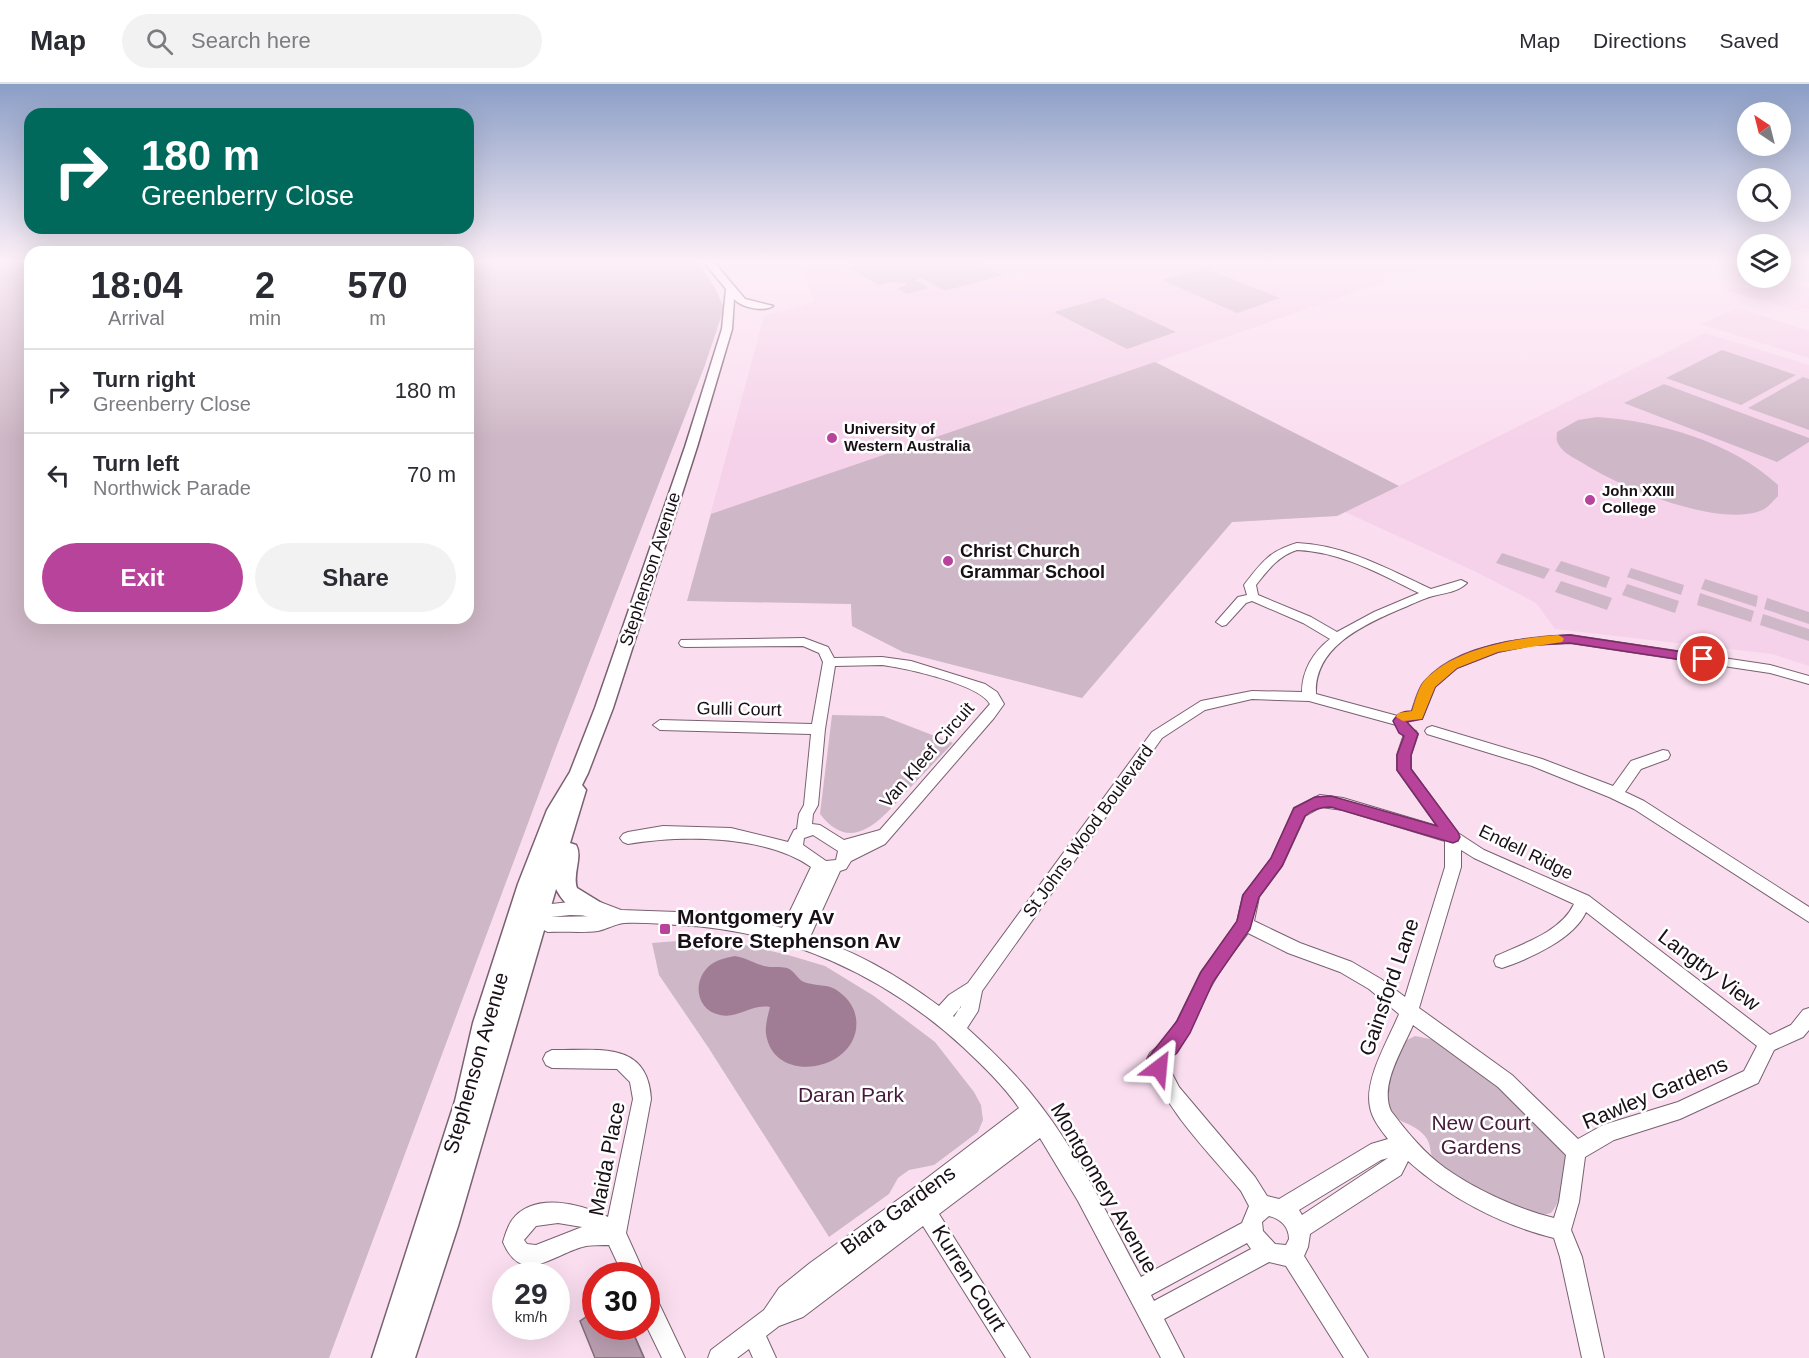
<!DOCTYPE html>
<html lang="en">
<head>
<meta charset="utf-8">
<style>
  :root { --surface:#fff; --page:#f2f2f3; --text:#2b2b33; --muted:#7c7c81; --line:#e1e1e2; --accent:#b8439b }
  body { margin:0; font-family:Helvetica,sans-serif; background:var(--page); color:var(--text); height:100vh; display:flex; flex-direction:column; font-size:22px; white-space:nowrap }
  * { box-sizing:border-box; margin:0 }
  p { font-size:20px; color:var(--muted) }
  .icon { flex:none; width:33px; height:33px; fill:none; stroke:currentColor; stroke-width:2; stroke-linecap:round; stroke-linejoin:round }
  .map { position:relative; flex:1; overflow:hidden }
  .drawer { position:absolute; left:24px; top:162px; width:450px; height:378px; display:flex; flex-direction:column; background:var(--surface); border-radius:18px; box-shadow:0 6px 24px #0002 }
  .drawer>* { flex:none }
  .guide { position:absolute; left:24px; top:24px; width:450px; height:126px; border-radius:18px; box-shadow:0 6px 24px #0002; background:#00695c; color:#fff; overflow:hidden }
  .needle { width:39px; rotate:325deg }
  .controls { position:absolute; left:1737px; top:18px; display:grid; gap:12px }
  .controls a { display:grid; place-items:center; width:54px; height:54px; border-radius:50%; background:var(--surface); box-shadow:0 6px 24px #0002; font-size:30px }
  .speed { position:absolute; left:492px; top:1178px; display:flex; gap:12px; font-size:30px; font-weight:700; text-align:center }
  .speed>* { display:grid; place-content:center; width:78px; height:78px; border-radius:50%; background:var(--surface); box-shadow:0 6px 24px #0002; line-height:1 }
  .speed small { font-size:15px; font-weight:400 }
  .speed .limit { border:9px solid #d22; background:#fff; color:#111 }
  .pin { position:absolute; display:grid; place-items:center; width:51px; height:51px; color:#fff; margin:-26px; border:3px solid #fff; border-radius:50%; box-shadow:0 2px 6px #0007 }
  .me { position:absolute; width:66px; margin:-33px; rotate:29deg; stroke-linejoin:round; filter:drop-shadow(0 0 4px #0008) }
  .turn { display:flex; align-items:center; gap:21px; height:126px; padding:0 18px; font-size:27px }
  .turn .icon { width:78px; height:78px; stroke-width:2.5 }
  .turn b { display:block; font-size:42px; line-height:51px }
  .eta { display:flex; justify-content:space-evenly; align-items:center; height:102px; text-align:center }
  .eta b { font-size:36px; font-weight:700; line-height:42px }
  .cta { display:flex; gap:12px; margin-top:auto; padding:12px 18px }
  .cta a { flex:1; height:69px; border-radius:36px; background:var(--accent); color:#fff; font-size:24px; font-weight:700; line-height:69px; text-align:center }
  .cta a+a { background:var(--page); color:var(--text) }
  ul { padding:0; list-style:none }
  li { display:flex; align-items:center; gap:18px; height:84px; padding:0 18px; border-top:2px solid var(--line) }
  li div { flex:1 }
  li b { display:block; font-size:22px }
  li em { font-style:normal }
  header { display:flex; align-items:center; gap:36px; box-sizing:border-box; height:84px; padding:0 30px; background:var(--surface); border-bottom:2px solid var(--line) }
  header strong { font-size:28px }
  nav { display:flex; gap:33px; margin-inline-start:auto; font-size:21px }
  .search { width:420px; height:54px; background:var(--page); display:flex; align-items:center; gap:15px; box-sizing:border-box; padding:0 21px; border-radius:33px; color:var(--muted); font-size:22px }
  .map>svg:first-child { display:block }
  .built { fill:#f5d2e9 }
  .green { fill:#ceb7c6 }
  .water { fill:#a07d94 }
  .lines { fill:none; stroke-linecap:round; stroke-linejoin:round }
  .minor-casing { stroke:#796171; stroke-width:2 }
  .major-casing { stroke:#796171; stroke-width:3 }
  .minor { fill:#fff; fill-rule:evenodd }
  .major { fill:#fff; fill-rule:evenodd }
  .shaded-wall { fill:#826f7b }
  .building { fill:#b99eb0; stroke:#826f7b; stroke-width:1.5 }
  .route { fill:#b8439b; stroke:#782c65; stroke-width:1.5 }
  .slow { fill:#f59e0b }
  .poi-dot { fill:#b8439b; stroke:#fff; stroke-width:2 }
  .labels { text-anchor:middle; stroke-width:5; stroke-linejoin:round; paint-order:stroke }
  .far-poi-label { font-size:15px; font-weight:bold; fill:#190f16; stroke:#fff; text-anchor:start }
  .poi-label { font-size:18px; font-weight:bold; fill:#190f16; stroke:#fff; text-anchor:start }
  .street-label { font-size:18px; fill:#190f16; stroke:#fff }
  .near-poi-label { font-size:21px; font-weight:bold; fill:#190f16; stroke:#fff; text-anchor:start }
  .near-street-label { font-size:21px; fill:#190f16; stroke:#fff }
  .near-park-label { font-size:21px; fill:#46193a; stroke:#fff }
</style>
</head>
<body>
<header>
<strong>Map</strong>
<div class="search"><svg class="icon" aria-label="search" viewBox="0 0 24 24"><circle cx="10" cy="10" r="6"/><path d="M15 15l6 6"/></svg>Search here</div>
<nav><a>Map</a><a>Directions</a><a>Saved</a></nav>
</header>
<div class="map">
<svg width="1809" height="1274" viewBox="0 0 1809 1274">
  <rect width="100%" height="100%" fill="#fadef0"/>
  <path class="built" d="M798,177H1442L1156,278L1399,402L1705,249L1809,281V582L1772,570L1555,545L1536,519L1474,487L1345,428L1337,432L1232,438L1082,614L903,568L852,542L851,520L687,517L764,232L815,218Z
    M1789,198L1809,204V225L1803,224L1797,227L1726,206Z
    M1737,224L1809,247V274L1701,240Z"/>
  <path class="green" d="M0,177H30V534H468V177H697L715,204L724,224L705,281L556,664L329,1274H0Z
    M859,177H986L981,181L1003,191L945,207L921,194L915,196L929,204L907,210L897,204L905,202L906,199L892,198L879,201L843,181Z
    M1205,184L1280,214L1237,229L1162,196Z
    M1103,214L1176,248L1127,265L1054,228Z
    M1722,266L1796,291L1741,321L1666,294Z
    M1155,278L1399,402L1337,432L1232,438L1082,614L903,568L852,542L851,520L687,517L711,430Z
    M1803,293L1809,295V346L1748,324Z
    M1664,300L1809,354V358L1777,378L1624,319Z
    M1597,333C1659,337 1732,358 1778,401V412C1773,417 1767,425 1760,427C1716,443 1619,403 1581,378C1572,373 1560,367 1557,357C1556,354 1557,351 1557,348L1578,336Z
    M1502,469L1550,485L1544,495L1496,479Z
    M1561,477L1610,493L1606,504L1555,487Z
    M1631,484L1684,501L1681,511L1627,493Z
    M1705,495L1758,512L1756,523L1701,505Z
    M1561,497L1612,514L1607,526L1555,508Z
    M1627,500L1679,517L1675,529L1622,511Z
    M1700,509L1754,527L1751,538L1697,521Z
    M1767,514L1809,528V540L1764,525Z
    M1763,530L1809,545V557L1760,541Z
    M832,631L883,632L953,659C938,675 923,690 908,706C883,733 853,773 820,730Z
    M715,854L788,871L825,882L874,912L935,958L974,1008L981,1021L983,1036L978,1048L934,1081L909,1086L898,1094L889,1110L829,1153L708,963L659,891L652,859Z
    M1415,952L1435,956L1497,998L1565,1069C1569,1085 1562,1117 1551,1129C1544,1131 1539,1132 1532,1130C1513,1127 1443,1092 1433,1075C1429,1067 1432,1059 1423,1050C1411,1037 1391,1039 1386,1019C1381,1000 1396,976 1403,958Z"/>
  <path class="water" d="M735,872C747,874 753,879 764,882C772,884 780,882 787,884C795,887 797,895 804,898C814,902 826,900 835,905C846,912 854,921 856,934C863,986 774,1004 766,950C765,941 768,931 770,923C751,920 738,935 720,931C696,926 692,898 709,882C716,876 725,874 735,872Z"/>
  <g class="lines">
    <defs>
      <path id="minor" d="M1297,459C1345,461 1388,485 1431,505L1461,496L1467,499C1458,508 1445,509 1433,512C1421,515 1409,522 1398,526C1361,542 1314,564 1316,610L1405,634L1407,637L1405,640L1400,642L1309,617L1252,615L1205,626L1162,654L982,907L978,927L967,944C989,964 1010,984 1029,1007C1075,1062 1107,1130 1141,1193L1242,1139L1249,1122L1241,1107C1207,1066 1165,1026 1147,975L1150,969L1164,957L1177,937L1201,888L1237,838L1243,811L1271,775L1294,724L1320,711L1343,714L1437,742L1397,686V671L1404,650L1411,645L1416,647L1418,650L1411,671V685L1458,749L1484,766L1589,812L1770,951L1791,941L1803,926L1809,924V946L1803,953L1774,966L1758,999L1680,1035L1614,1056L1585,1073L1579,1118L1571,1146L1582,1173L1604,1274H1582L1560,1173L1554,1154C1501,1141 1448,1113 1408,1077L1401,1091L1310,1150L1308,1163L1304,1172L1368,1274H1344L1286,1182L1269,1178L1164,1235L1184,1274H1161L1078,1117L1040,1054L939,1130L1030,1274H1006L923,1142L803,1233L779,1242L766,1252L776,1274H753L749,1265L737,1274H708L711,1266L764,1226L779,1204L810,1179L910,1107L1019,1024C1004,1002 983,982 964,964C885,891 786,846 678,841C661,840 642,838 624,839C615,840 607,845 598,847C581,849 565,847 548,848C540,845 537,839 529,836C527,830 528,826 530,821L536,819L542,821L570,818H600L621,826L705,829L765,839L782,844L811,783C766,751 681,751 628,760L623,758L620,754L623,750L628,748L663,742L731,744L788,758L794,746L797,745L799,730L804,721L811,650L660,646L653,641L660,636L812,640L823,578L819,569L803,562L685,563L681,562L679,559L681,556L804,554L828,563L834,574L882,573L911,577L985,600L997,608L1004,620L994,634L885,760L851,777L846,785L840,787L810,853C856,867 900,893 939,922L949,911L968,899L1152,648L1201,617L1252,607L1302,608C1302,587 1313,568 1330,555L1303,539L1252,517L1246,519L1226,541L1222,542L1216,538L1238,513L1247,511L1244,501C1261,479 1269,467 1297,459ZM1297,466C1342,468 1380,490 1419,509L1374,528L1337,548L1311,533L1258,511L1256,501C1268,486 1278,472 1297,466ZM882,581C905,584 979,600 990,620L880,746L844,756L820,741L812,740L813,730L818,721L825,645L835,582ZM1321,723L1343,726L1445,757V783L1405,913L1381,895L1352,878L1300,859L1254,837L1259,813L1282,782L1305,732ZM813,751L838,767L836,776L826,777L803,761L804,754ZM1461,766L1474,774L1574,820C1561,848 1522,860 1496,872L1494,877L1496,882L1502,884C1529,875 1574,855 1586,828L1757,962L1744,987L1678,1018L1603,1041L1578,1055L1512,991L1419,924L1461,783ZM570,831L603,832L551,833ZM1248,849L1288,869L1340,888L1369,905L1399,930C1389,955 1364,995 1370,1023C1372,1035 1381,1046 1388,1055L1371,1060L1279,1115L1267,1112L1255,1093L1179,1003L1166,978C1191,957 1197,926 1213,899C1223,881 1236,865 1248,849ZM961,922L954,933L953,932L961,923ZM1413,941L1498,1003L1566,1071L1559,1118L1554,1134C1518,1125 1476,1106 1445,1084C1424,1069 1407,1048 1391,1027C1379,1001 1403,965 1413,941ZM1388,1074L1302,1131L1299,1126L1381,1076ZM1269,1132C1281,1135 1289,1143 1289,1155L1286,1161L1275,1160L1263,1147L1262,1138ZM1247,1159L1251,1165L1154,1217L1151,1211Z
        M1570,551L1770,581L1809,592V600L1770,589L1570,559L1533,561L1498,568L1457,584L1435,603L1422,635H1412L1410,632C1414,622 1417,606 1424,598C1455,561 1525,553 1570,551Z
        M1432,642L1542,675L1613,702L1631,677L1663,666L1668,667L1670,671L1668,675L1641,685L1625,708L1644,717L1809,823V838L1634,725L1609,713L1532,682L1427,650L1425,647L1427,644Z
        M552,966C595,967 648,955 651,1015L626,1149L645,1191H623L609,1161C602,1161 593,1161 586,1162C554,1169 522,1204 503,1158C505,1151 508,1142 512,1136C534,1107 581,1120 608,1133L633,1015L630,998L617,985L552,984L546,981L543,975L546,969ZM558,1139L582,1143L536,1161L527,1160L524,1156L536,1142Z
        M646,1206L654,1209L685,1274H662L646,1241Z"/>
      <path id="major" d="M703,177H713L745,215L773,222C764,228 742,224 734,215L732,245L697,363L613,624L588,689L582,701L586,706L570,759L576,761C583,773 572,790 577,804L603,820L606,826L603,832C584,839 564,821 556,805L458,1142L415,1274H372L455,1017L473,939L518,800L547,726L570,688L595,624L685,363L722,245L726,205Z"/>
    </defs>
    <use href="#minor" class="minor-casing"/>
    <use href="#major" class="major-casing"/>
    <use href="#minor" class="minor"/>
    <use href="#major" class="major"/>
  </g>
  <path class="shaded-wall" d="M630,1242H631L645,1274H644Z"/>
  <path class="building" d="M596,1226V1242H630L644,1274H595L580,1237Z"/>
  <linearGradient id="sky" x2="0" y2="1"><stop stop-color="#8b9ec6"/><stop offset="0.5" stop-color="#fdf0f8"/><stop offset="1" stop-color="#fdf0f8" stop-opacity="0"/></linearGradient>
  <rect width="1809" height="355" fill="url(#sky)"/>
  <path class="route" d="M1570,551L1703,571L1709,575L1703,579L1570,559L1533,561L1498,568L1457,584L1435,603L1422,635L1407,638L1418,650L1411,671V685L1458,748L1460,753L1458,757L1453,759L1331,723C1321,723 1313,725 1305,732L1282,782L1259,813L1250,845L1213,898L1190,949L1177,969L1166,978L1168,984L1165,990L1159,993L1152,990L1147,975L1177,937L1201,888L1237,837L1243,811L1271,774L1294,724L1315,713L1331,712L1437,742L1397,686V671L1404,652L1399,649L1393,637C1398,629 1403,627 1412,627C1416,618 1418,604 1425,597C1460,560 1521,554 1570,551Z"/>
  <path class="slow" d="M1558,551L1562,553L1564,555L1562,558L1498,568L1457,584L1435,603L1422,635L1403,637L1396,633L1398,629L1412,627C1415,618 1418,605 1424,597C1454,564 1516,554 1558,551Z"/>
  <g class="poi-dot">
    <circle cx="832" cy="354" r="6"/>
    <circle cx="1590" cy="416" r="6"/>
    <circle cx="948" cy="477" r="6"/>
    <rect x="659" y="839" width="12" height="12" rx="3"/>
  </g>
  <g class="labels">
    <g class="far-poi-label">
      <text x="844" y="350">University of<tspan x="844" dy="17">Western Australia</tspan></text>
      <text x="1602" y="412">John XXIII<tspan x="1602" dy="17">College</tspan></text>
    </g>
    <g class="poi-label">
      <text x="960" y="473">Christ Church<tspan x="960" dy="21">Grammar School</tspan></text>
    </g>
    <g class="street-label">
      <text transform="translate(650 485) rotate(-72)" y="6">Stephenson Avenue</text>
      <text transform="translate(739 625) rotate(1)" y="6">Gulli Court</text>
      <text transform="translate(927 671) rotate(-49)" y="6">Van Kleef Circuit</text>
      <text transform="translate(1088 747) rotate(-54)" y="6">St Johns Wood Boulevard</text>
      <text transform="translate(1526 768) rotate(26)" y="6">Endell Ridge</text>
    </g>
    <g class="near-poi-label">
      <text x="677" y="840">Montgomery Av<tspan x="677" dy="24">Before Stephenson Av</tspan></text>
    </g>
    <g class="near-street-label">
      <text transform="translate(1709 886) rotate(37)" y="7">Langtry View</text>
      <text transform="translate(1389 903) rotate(-71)" y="7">Gainsford Lane</text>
      <text transform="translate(476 979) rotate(-74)" y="7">Stephenson Avenue</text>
      <text transform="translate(1655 1009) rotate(-23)" y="7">Rawley Gardens</text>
      <text transform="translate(607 1075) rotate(-79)" y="7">Maida Place</text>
      <text transform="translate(1104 1104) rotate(60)" y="7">Montgomery Avenue</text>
      <text transform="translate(898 1126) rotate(-36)" y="7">Biara Gardens</text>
      <text transform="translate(969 1194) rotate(58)" y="7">Kurren Court</text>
    </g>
    <g class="near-park-label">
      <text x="851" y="1018">Daran Park</text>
      <text x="1481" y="1046">New Court<tspan x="1481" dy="24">Gardens</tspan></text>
    </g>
  </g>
</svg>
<div class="controls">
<a><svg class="needle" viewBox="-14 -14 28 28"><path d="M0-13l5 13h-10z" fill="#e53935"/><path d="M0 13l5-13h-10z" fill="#7c7c81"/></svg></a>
<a><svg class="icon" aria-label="search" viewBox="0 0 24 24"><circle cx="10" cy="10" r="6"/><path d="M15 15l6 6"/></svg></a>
<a><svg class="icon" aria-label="layers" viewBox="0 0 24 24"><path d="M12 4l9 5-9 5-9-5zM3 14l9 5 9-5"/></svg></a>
</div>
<div class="speed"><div>29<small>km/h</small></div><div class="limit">30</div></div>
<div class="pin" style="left:1703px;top:575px;background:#d93025"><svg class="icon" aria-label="arrive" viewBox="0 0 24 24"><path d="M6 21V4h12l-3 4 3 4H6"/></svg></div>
<svg class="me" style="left:1159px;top:984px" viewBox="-20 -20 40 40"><path d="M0-17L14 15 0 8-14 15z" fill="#b8439b" stroke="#fff" stroke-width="4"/></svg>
<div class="guide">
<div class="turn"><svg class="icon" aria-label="right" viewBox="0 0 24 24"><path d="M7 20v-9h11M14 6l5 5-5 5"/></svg><div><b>180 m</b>Greenberry Close</div></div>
</div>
<section class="drawer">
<div class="eta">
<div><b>18:04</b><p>Arrival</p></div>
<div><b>2</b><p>min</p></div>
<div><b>570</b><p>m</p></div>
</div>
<ul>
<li><svg class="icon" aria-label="right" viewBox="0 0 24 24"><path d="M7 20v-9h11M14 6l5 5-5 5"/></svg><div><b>Turn right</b><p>Greenberry Close</p></div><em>180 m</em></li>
<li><svg class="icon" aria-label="left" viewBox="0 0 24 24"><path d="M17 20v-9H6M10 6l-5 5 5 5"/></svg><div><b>Turn left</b><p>Northwick Parade</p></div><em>70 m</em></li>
</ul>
<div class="cta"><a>Exit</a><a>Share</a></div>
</section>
</div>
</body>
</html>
